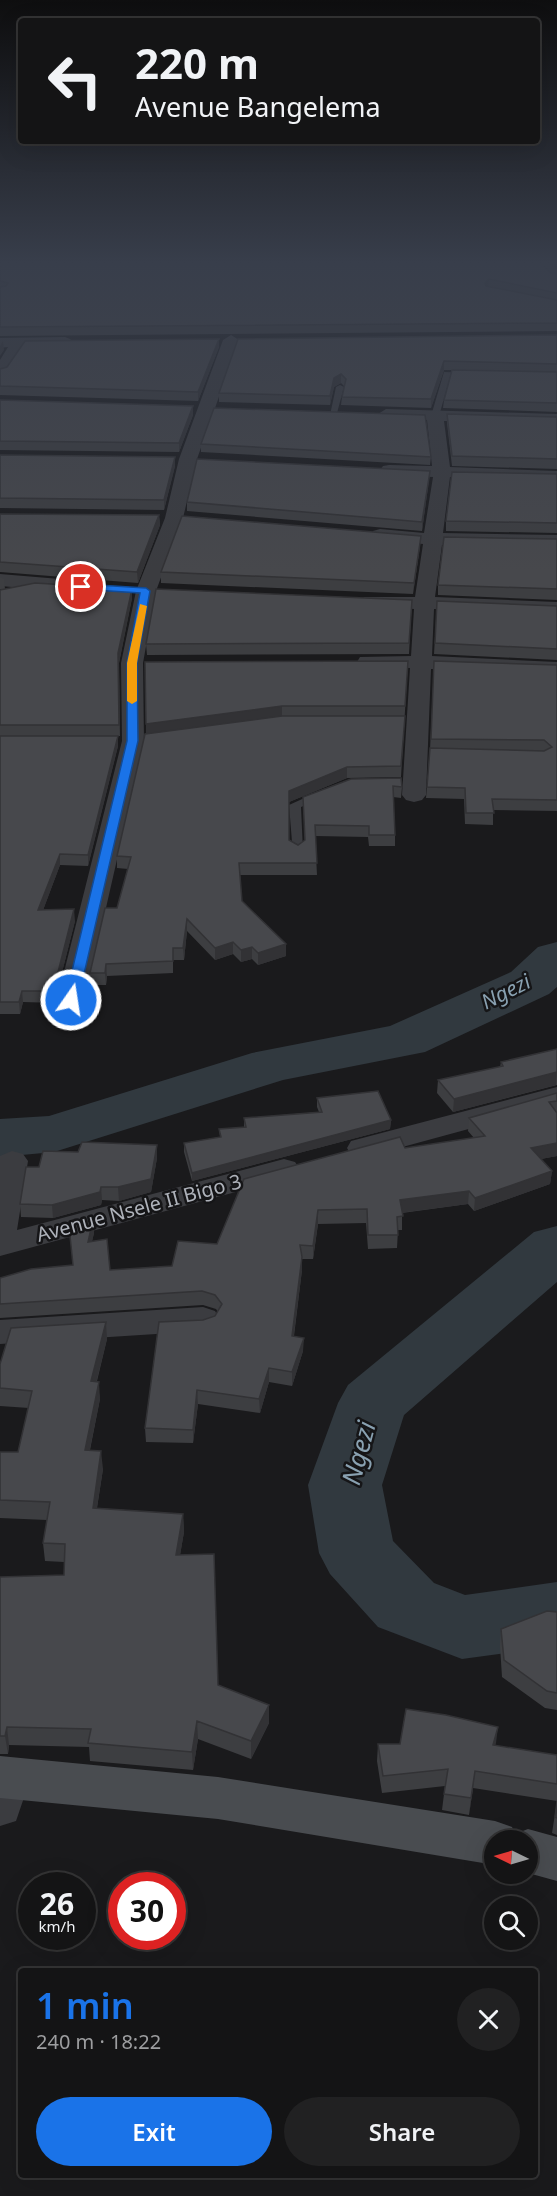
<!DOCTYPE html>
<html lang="en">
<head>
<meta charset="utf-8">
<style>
  :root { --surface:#141415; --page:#212122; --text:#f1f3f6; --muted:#9d9ea0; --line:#333334; --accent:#1a73e8 }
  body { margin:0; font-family:"Noto Sans",sans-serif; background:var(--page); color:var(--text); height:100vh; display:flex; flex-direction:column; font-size:22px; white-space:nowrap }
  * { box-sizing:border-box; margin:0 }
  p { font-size:20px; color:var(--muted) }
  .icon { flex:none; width:33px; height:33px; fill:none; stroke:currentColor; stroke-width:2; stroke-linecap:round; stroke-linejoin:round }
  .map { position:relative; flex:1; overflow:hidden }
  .side { position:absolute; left:18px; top:1968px; width:520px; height:210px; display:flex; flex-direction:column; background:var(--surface); border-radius:6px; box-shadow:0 6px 24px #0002,0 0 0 2px var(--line) }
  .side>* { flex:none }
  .hud { position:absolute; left:18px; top:18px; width:522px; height:126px; border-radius:6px; box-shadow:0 6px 24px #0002,0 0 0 2px var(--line); background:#141415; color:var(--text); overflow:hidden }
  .needle { width:39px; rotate:275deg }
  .buttons { position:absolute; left:484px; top:1830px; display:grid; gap:12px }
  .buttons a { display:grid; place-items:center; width:54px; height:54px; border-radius:50%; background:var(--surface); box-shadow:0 6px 24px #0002,0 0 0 2px var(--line); font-size:30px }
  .speed { position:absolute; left:18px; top:1872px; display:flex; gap:12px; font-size:30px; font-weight:700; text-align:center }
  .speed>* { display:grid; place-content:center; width:78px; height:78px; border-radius:50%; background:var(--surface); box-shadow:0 6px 24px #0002,0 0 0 2px var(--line); line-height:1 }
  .speed small { font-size:15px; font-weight:400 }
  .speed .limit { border:9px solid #d22; background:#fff; color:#111 }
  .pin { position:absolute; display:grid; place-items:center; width:51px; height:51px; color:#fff; margin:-26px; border:3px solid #fff; border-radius:50%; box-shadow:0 2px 6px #0007 }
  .me { position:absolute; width:66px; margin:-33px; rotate:13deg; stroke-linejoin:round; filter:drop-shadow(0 0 4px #0008) }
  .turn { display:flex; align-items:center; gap:21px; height:126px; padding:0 18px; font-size:27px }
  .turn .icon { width:78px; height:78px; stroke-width:2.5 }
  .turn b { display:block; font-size:42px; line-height:51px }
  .round { display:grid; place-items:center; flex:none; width:63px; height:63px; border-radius:32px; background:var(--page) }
  .summary { display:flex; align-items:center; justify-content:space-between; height:102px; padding:0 18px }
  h1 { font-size:36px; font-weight:600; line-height:45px; color:var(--accent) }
  .button { display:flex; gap:12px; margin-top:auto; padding:12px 18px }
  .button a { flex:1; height:69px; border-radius:36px; background:var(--accent); color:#fff; font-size:24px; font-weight:600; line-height:69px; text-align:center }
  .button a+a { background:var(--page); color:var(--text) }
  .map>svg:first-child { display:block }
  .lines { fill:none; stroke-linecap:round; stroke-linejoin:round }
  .river { fill:#31393f; fill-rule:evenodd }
  .lane { fill:#3b3c40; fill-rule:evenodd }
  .street { fill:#3b3c40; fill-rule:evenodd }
  .secondary { fill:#494c50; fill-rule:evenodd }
  .wall { fill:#3d3e41 }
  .shaded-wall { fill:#323235 }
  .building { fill:#47484c; stroke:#323235; stroke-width:1.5 }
  .route { fill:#1a73e8; stroke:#114b97; stroke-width:1.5 }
  .slow { fill:#f59e0b }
  .labels { text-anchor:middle; stroke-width:5; stroke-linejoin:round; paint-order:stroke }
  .street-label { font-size:20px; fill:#aeb2ba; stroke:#151517 }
  .water-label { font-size:21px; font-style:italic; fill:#89a1b1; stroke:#151517 }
  .near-water-label { font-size:26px; font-style:italic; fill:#89a1b1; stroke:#151517 }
</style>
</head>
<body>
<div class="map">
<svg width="557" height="2196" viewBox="0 0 557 2196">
  <rect width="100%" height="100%" fill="#1a1a1c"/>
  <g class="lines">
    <path class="river" d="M557,942V987L549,994L425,1052L283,1080L54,1152L0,1157V1119L49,1116L252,1053L390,1026L511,972L538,947Z
      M557,1226V1282L404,1415L382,1485L393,1541L434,1583L465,1595L557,1582V1646L462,1659L378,1627L330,1574L319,1553L308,1485L338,1403L348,1385L534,1232Z"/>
    <path class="lane" d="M444,372L470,373L474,375L470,377H450L439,416L435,418L431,416Z
      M340,385L344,387L337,413L330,415L336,387Z
      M322,790L326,791V797L301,807L303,851L301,854H293L289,805Z"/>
    <path class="street" d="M536,264H550L557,269V280L552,279Z
      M231,335L239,340L197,459L183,518L156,591L143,663L144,741L85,1000L81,1006L71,1008L61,1006L57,1000L122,741L121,663L136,591L165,518L179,459L223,340Z
      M65,337L70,339L73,342L70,345L24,347L6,374L0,376V360L8,347L0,348V338Z
      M386,409L557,414V424L444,421L450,467L557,471V481L450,477L443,533L557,535V547L442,545L435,597L557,602V614L434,609L432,656L557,662V674L431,669L426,795L422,800L414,802L406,800L402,795L410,668L360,667L357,662L360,657L411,656L414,609L364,605L361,601L364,597H415L423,544L380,541L373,539L371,535L373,531L380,529L424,533L433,477L389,475L383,474L380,470L383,466L389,465L432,466L427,420L380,418L378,414Z
      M0,574L72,580L79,582L82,586L79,590L72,592L0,586Z
      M557,1087V1105L362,1158L351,1155L347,1148L351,1141Z
      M12,1151L23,1154L28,1161L17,1230L284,1159L295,1162L300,1169L295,1176L0,1256V1156Z
      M203,1307L215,1311L220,1319L215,1327L203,1331L0,1344V1320Z
      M9,1758L24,1764L31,1777L16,1821L0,1826V1761Z"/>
    <path class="secondary" d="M0,1756L218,1777L495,1821L512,1827L515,1834L528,1829L557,1837V1881L528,1873V1840H495V1865L218,1819L0,1798Z"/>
  </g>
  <path class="wall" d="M0,264L551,273L557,274V331L0,336Z
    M557,335V412L443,408L444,400L452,370H444L431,408L341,405L342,397L344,386L341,383L334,387L330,405L219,402V393Z
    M219,339V347L198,401L0,395V369Z
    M0,400L193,406V415L179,452L0,450Z
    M447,414L557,417V469L452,466L447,423Z
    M201,444L431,457L430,465L201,452Z
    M0,455L175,466L164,510L0,508Z
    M430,471L422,531L187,511V502Z
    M557,474V533L446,531V521Z
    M0,514L159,515L160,525L138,583L0,572Z
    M557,539V600L438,595V585Z
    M420,546L413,594L161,583V572Z
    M0,577L4,579L5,589L132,598L119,663L120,736H0V590L5,589H0Z
    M412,600L409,654L147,655L146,644Z
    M437,601L557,606V660L434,654Z
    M408,661L401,777L347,778L289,802V840L298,845L305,840L303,797L351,779L402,787L401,798L393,797L395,835V846H369L368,837L315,836L317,875H240L242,901L286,944V956L258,965L252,959L241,962L233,954L215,960L187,931L184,960H173V973L107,976L106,985H91L90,973L117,908L128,869L117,868V856L145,734Z
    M434,661L557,665V811L493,810V825L465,824L464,799L426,798L430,750Z
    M0,736L118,746L88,866L60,865L43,910L75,921L56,996V1003L23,1002L20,1014H0Z
    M557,1049V1085L453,1112L437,1093L438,1080L500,1067L501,1062Z
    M557,1093V1156L541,1159L552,1171L550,1184L474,1211L468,1204L402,1213V1230H398L397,1248L368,1249L366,1223L318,1224L313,1259H302V1270L294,1336L303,1351L292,1386L269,1382L260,1413L198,1404L193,1443L146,1442L145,1428L203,1320L215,1316L218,1312L216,1309L203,1305L0,1318V1278L73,1265L93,1220L94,1233L92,1241L110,1270L172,1266L217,1244L405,1148L474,1138L468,1131L469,1118Z
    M317,1098L391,1120L390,1129L192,1181L184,1152V1143L220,1137L219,1129L244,1127V1118L319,1112L317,1107Z
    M157,1158L151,1192L119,1201L102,1200L101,1205L53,1218L21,1217L20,1204L39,1167Z
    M106,1322L107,1339L97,1381L100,1399L90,1450L103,1469L97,1508L183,1514L184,1532L180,1555L218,1685L269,1705V1723L251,1759L198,1739L193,1770L90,1761L89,1747L9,1745L8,1754H0V1577L64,1575V1562L45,1561L43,1543L47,1520L0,1518V1452H18L29,1408L0,1406V1364Z
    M557,1612V1710L545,1708L502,1677L500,1646L501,1629Z
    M378,1744L495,1746L557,1755V1801L473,1788L469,1815L442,1810L445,1786L382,1793L377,1761Z
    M557,1801V1835L552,1833Z"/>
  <path class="shaded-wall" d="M489,279L488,287L484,291L485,283Z
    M219,339V347L198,401V392Z
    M3,341L4,350L0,356V346Z
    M444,361V370L431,408V399Z
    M341,374V383L334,387L330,405V396L334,378Z
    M193,406V415L179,452V443Z
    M175,457V466L164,510V500Z
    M430,471L429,480L422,531V522Z
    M159,515L160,525L138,583L137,572Z
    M421,536L420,546L413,594L414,583Z
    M132,589V598L119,663L120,736L118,653Z
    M282,706V716L146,734V724Z
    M118,736V746L88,866V855Z
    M347,767V778L289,802V791Z
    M60,854V865L39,921L38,910Z
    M74,909L75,921L56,996L54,988Z
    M187,919V931L184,960L183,948Z
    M233,942V954L215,960V948Z
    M286,944V956L258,965V953Z
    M252,947V959L241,962V950Z
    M106,964L107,976L106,985L105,973Z
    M22,991L23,1002L20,1014L19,1002Z
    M557,1072L556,1085L453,1112L454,1099Z
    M391,1120L390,1129L192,1181V1173Z
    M557,1143V1156L530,1161L531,1148Z
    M157,1145V1158L151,1192L119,1201L118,1187Z
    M552,1171L550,1184L474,1211L475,1198Z
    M101,1187L102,1200L101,1205L53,1218L52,1205Z
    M469,1191L468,1204L399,1213L400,1200Z
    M318,1210V1224L313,1259V1246Z
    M93,1220L94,1233L89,1255L88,1242Z
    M302,1257V1270L292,1349V1336Z
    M106,1322L107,1339L92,1399L91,1381Z
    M304,1338L303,1351L292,1386V1372Z
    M269,1368V1382L260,1413L259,1399Z
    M99,1382L100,1399L86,1468L85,1450Z
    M197,1390L198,1404L193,1443V1430Z
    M101,1451L103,1469L94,1526L93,1508Z
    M183,1514L184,1532L177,1573L176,1555Z
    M269,1705V1723L251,1759V1741Z
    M197,1721L198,1739L193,1770L192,1752Z
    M7,1727L9,1745L8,1754L5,1736Z
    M498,1727L496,1743L491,1762L493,1745Z
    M475,1771L473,1788L469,1815L471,1798Z"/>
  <path class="building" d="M0,264H541L551,273L557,274V293L489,279L485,283L486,286L557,300V323L0,327V287L6,286L8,283L0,281Z
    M557,335V364L444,361L431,399L342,397L346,379L341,374L334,378L330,396L219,393L238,339Z
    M219,339L198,392L0,386V369L7,367L25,341Z
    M452,370L557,372V403L444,400Z
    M0,400L193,406L179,443L0,441Z
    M214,408L425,415L431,457L201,444Z
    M447,414L557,417V459L452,456Z
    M0,455L175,457L164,500L0,498Z
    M197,459L430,471L422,522L187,502Z
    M452,472L557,474V523L446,521Z
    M0,514L159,515L137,572L0,562Z
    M182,516L421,536L414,583L161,572Z
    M444,537L557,539V589L438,585Z
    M35,583L132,589L118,653L119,725H0V590Z
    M156,589L412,600L409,643L146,644Z
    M437,601L557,606V649L435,643Z
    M408,661L405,706H282L146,724L145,662Z
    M434,661L557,665V800L492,799L494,813H466L465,788L427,787L430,748L544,751L552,747L544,740L431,739Z
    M282,716H405L401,766L347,767L289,791V840L298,845L305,840L303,797L351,779L401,778L402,787L393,786L395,835H369V826L315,825L317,863H239L242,901L286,944L258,953L252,947L241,950L233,942L215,948L187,919L183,948H173V961L106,964L105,973H90L105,908H117L131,857L117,856L145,734Z
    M0,736H118L88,855L60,854L38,910L74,909L54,988L55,991H22L19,1002H0Z
    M557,1049V1072L454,1099L438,1080L503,1066L501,1062Z
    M378,1091L391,1120L192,1173L184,1143L221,1137L219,1129L246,1127L244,1118L322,1112L317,1098Z
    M557,1093V1101L549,1102L557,1113V1143L531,1148L552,1171L475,1198L469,1191L400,1200L403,1216L397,1217L398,1235H368L367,1209L318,1210L313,1246L300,1245L302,1257L292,1336L304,1338L292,1372L269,1368L259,1399L197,1390L193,1430L145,1428L159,1322L203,1320L215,1316L222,1304L215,1295L202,1291L0,1304V1278L31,1269L73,1265L69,1226L93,1220L88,1242L107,1239L110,1270L172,1266L178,1241L217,1244L244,1179L400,1137L405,1148L485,1136L469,1118Z
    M82,1142L157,1145L151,1179L118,1187H101L100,1192L52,1205L20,1204L26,1167H39L43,1151L78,1152Z
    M106,1322L91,1381L99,1382L85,1450L101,1451L93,1508L183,1514L176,1555L214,1554L218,1685L269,1705L251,1741L197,1721L192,1752L88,1743L91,1729L7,1727L5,1736H0V1577L64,1575L65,1544L43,1543L50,1502L0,1500V1452H18L32,1391L0,1388V1364L11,1328Z
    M547,1611L557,1612V1693L547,1691L504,1660L501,1629Z
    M406,1709L446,1715L498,1727L493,1745L557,1755V1784L475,1771L471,1798L444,1794L448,1769L383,1776L378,1744H400Z
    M557,1801V1818L555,1817Z"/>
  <linearGradient id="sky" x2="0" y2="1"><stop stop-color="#0e0e0f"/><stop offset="0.46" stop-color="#383e4b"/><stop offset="1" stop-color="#383e4b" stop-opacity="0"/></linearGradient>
  <rect width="557" height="571" fill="url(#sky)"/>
  <path class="route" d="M81,584L146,588L150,591L137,663L138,741L78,1000L71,1004L65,1000L127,741V663L140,593L78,589L77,587Z"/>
  <path class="slow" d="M140,604L147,606L137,663V701L132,704L127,701V663Z"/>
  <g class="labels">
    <g class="street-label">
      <text transform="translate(139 1208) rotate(-15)" y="7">Avenue Nsele II Bigo 3</text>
    </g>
    <g class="water-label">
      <text transform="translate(506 992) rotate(-27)" y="7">Ngezi</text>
    </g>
    <g class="near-water-label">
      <text transform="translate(359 1453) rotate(-75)" y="9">Ngezi</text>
    </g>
  </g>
</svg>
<div class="buttons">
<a><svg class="needle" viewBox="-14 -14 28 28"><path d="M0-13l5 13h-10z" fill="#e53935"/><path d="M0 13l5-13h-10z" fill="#9d9ea0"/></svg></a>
<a><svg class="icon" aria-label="search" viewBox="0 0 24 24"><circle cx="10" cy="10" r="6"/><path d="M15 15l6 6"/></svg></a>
</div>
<div class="speed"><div>26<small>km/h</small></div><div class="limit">30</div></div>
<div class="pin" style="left:81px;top:587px;background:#d93025"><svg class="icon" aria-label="arrive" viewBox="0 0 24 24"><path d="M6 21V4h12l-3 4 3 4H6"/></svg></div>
<svg class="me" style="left:71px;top:1000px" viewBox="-20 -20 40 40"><circle r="17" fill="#1a73e8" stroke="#fff" stroke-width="3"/><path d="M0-11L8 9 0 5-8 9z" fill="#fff"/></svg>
<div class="hud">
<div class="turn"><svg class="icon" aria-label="left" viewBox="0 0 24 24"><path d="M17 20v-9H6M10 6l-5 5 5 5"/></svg><div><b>220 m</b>Avenue Bangelema</div></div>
</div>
<section class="side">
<div class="summary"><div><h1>1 min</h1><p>240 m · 18:22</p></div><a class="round"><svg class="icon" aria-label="close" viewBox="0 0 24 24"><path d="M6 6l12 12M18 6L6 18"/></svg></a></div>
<div class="button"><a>Exit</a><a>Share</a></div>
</section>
</div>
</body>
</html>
